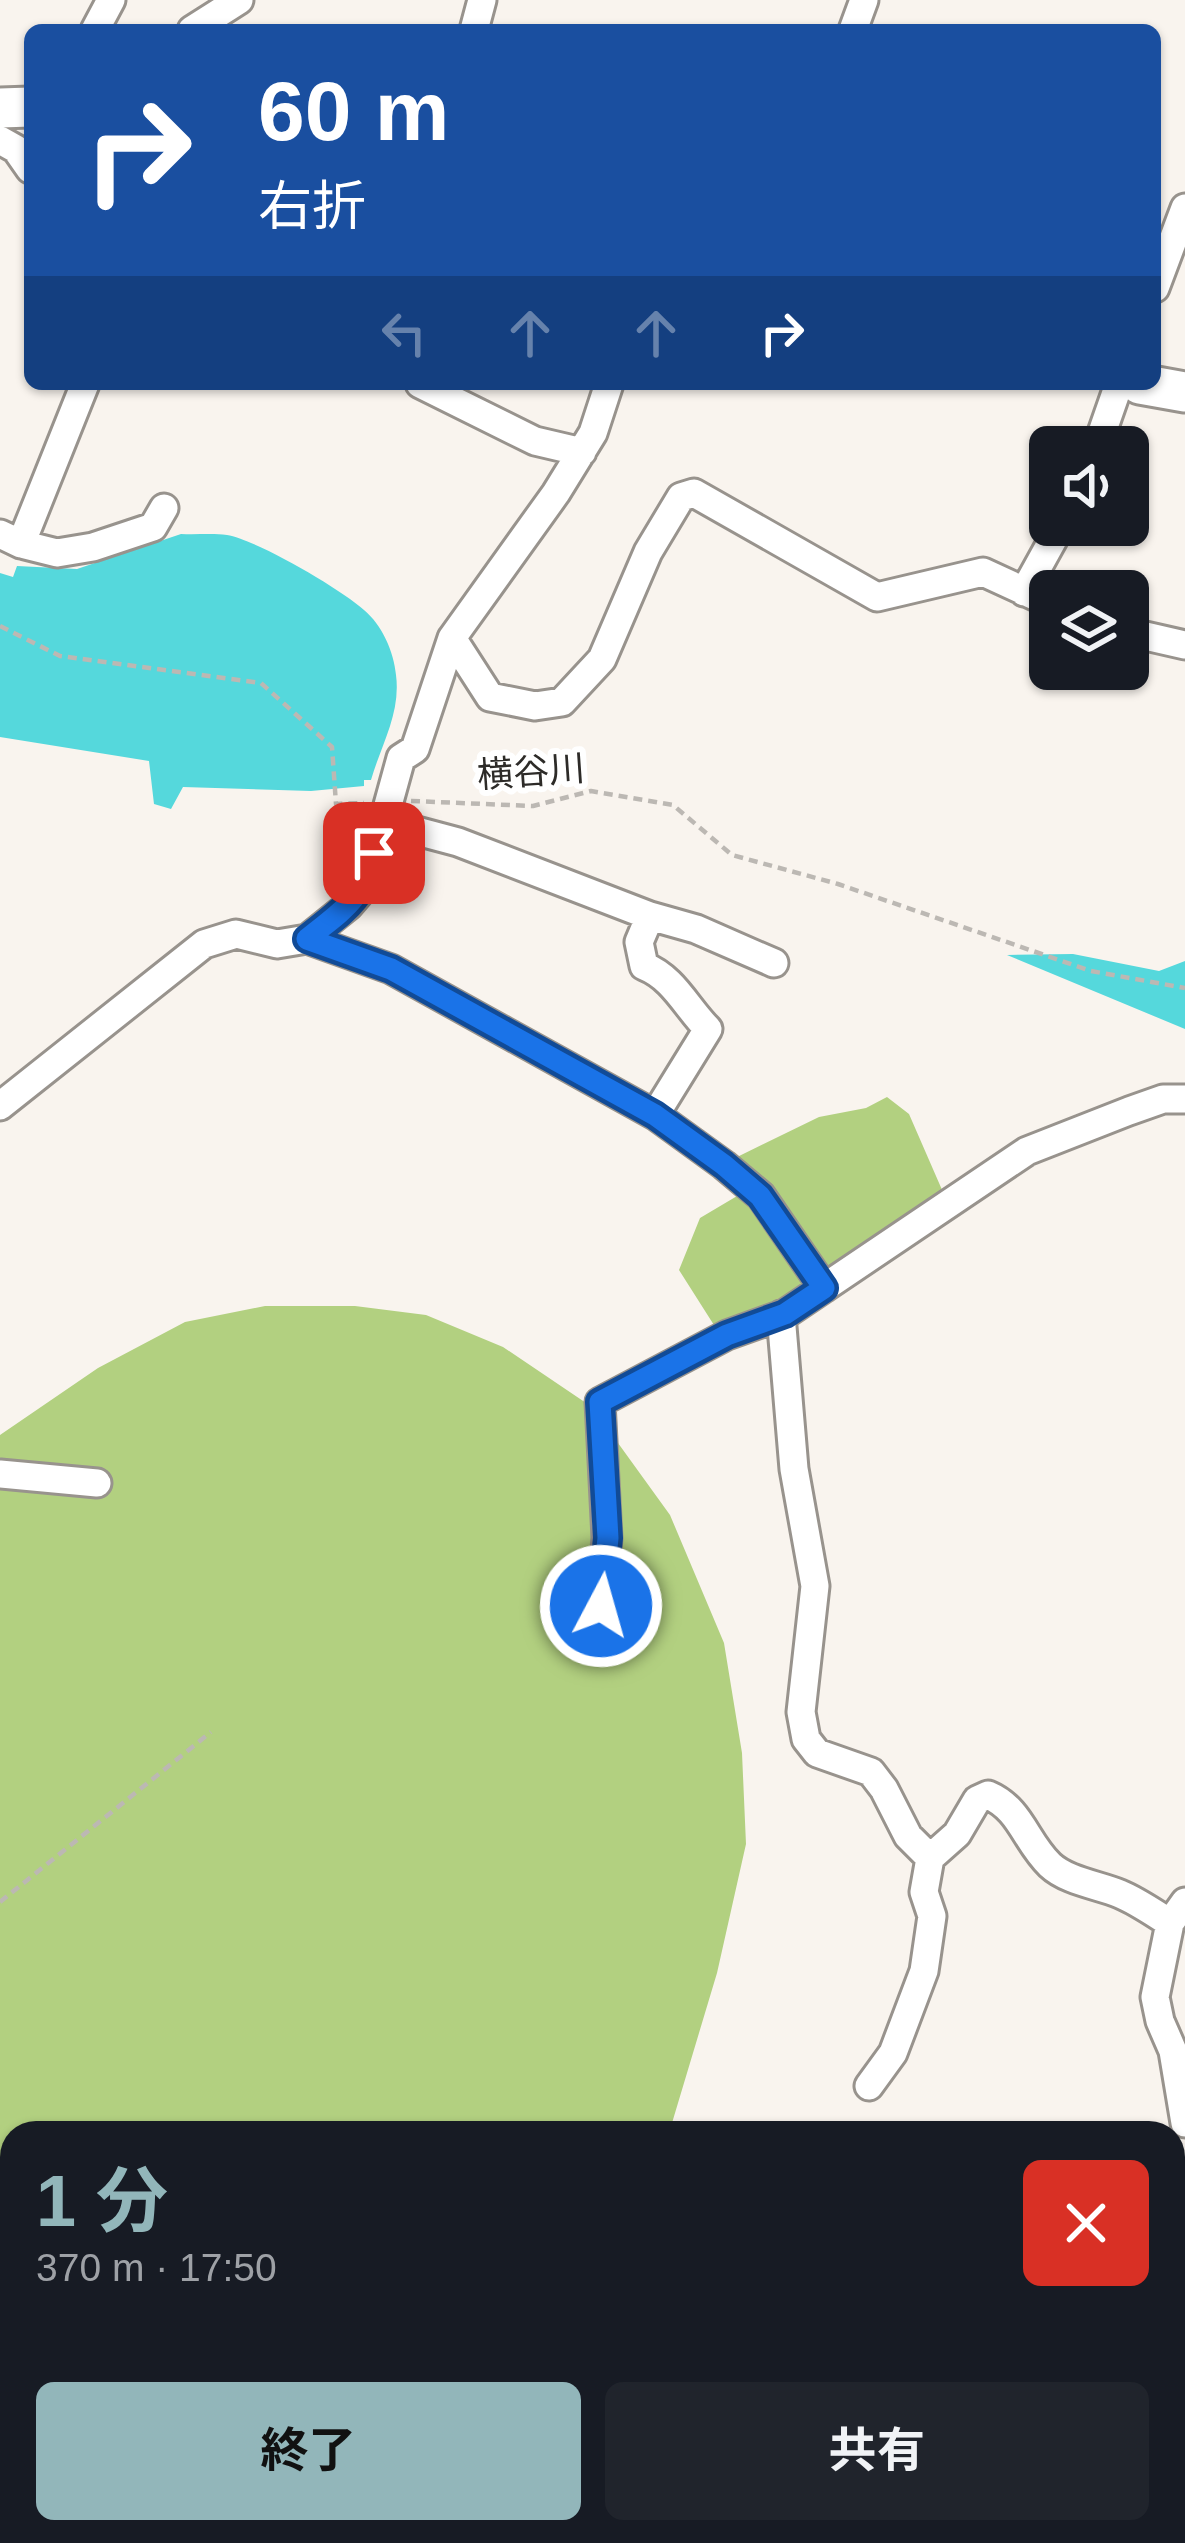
<!DOCTYPE html>
<html lang="ja">
<head>
<meta charset="utf-8">
<style>
  :root { --surface:#171b24; --page:#20242c; --text:#f1f3f6; --muted:#9ea1a6; --accent:#92b6ba }
  body { margin:0; font-family:Arial,"Noto Sans JP",sans-serif; background:var(--page); color:var(--text); height:100vh; display:flex; flex-direction:column; font-size:45px; white-space:nowrap }
  * { box-sizing:border-box; margin:0 }
  p { font-size:39px; color:var(--muted) }
  .icon { flex:none; width:66px; height:66px; fill:none; stroke:currentColor; stroke-width:2; stroke-linecap:round; stroke-linejoin:round }
  .map { position:relative; flex:1; overflow:hidden }
  .drawer { position:absolute; left:0px; top:2121px; width:1185px; height:423px; display:flex; flex-direction:column; background:var(--surface); border-radius:36px 36px 0 0; box-shadow:0 3px 9px #0004 }
  .drawer>* { flex:none }
  .banner { position:absolute; left:24px; top:24px; width:1137px; height:366px; border-radius:18px; box-shadow:0 3px 9px #0004; background:#1a4fa0; color:#fff; overflow:hidden }
  .buttons { position:absolute; left:1029px; top:426px; display:grid; gap:24px }
  .buttons a { display:grid; place-items:center; width:120px; height:120px; border-radius:18px; background:var(--surface); box-shadow:0 3px 9px #0004; font-size:60px }
  .pin { position:absolute; display:grid; place-items:center; width:102px; height:102px; color:#fff; margin:-51px; border-radius:24px; box-shadow:0 6px 18px #0006 }
  .me { position:absolute; width:132px; margin:-66px; rotate:6deg; stroke-linejoin:round; filter:drop-shadow(0 0 9px #0008) }
  .turn { display:flex; align-items:center; gap:42px; height:252px; padding:0 36px; font-size:54px }
  .turn .icon { width:156px; height:156px; stroke-width:2.5 }
  .turn b { display:block; font-size:84px; line-height:102px }
  .lanes { display:flex; align-items:center; height:114px; padding:0 36px; background:#0003; justify-content:center; gap:60px; direction:ltr }
  .lanes .off { opacity:.35 }
  .round { display:grid; place-items:center; flex:none; width:126px; height:126px; border-radius:18px; background:var(--page) }
  .overview { display:flex; align-items:center; justify-content:space-between; height:204px; padding:0 36px }
  h1 { font-size:72px; font-weight:700; line-height:90px; color:var(--accent) }
  .cta { display:flex; gap:24px; margin-top:auto; padding:24px 36px }
  .cta a { flex:1; height:138px; border-radius:18px; background:var(--accent); color:#111; font-size:48px; font-weight:700; line-height:138px; text-align:center }
  .cta a+a { background:var(--page); color:var(--text) }
  .map>svg:first-child { display:block }
  .green { fill:#b2d080 }
  .water { fill:#55d8dc }
  .lines { fill:none; stroke-linecap:round; stroke-linejoin:round }
  .minor-casing { stroke:#98938d; stroke-width:33 }
  .primary-casing { stroke:#98938d; stroke-width:45 }
  .path { stroke:#bcb8b3; stroke-width:4.5; stroke-dasharray:9 6; stroke-linecap:butt }
  .minor { stroke:#fff; stroke-width:27 }
  .primary { stroke:#fff; stroke-width:39 }
  .route-casing { stroke:#114b97; stroke-width:30 }
  .route { stroke:#1a73e8; stroke-width:21 }
  .labels { text-anchor:middle; stroke-width:12; stroke-linejoin:round; paint-order:stroke }
  .street-label { font-size:36px; fill:#2d2b28; stroke:#fff }
</style>
</head>
<body>
<div class="map">
<svg width="1185" height="2543" viewBox="0 0 1185 2543">
  <rect width="100%" height="100%" fill="#f9f4ee"/>
  <path class="green" d="M887,1097L909,1114L946,1199L827,1280L719,1333L679,1270L700,1218L759,1183L733,1159L819,1117L866,1108Z
    M265,1306H355L426,1315L503,1347L592,1407L670,1515L724,1643L742,1753L746,1844L717,1973L669,2133H12V2532H631L638,2543H0V1435L98,1368L185,1322Z"/>
  <path class="water" d="M181,534C196,535 212,533 227,535C257,540 341,589 364,610C382,625 394,652 396,675C401,713 381,745 371,780H364V786L311,791L183,787L171,809L154,804L149,761L0,737V573L13,577L17,566L77,569Z
    M1073,954L1159,971L1185,961V1029L1007,955Z"/>
  <g class="lines">
    <defs>
      <path id="minor" d="M95,30L111,0
        M192,30L239,0
        M474,30L482,0
        M853,30L864,0
        M0,140L16,149L30,169
        M1155,288L1185,208
        M420,384L535,441L582,452
        M1097,447L1119,384
        M0,534L21,544L57,553L93,547L153,527L164,508
        M21,544L85,384
        M1024,592L1061,525
        M1128,632L1185,645
        M452,638L490,697L535,706L562,702L602,659L648,552L681,497L694,493L877,597L983,572L1050,603
        M383,822L458,842L650,916L696,929L774,963
        M650,916L639,942L644,966C674,978 686,1007 708,1029L655,1115
        M307,939L391,969L655,1115L724,1165L761,1196L824,1288
        M0,1106L204,944L236,934L277,944L307,939L348,906L366,885L401,758L415,749L452,638L556,493L593,433L609,384
        M781,1315L794,1469L815,1586L801,1712L806,1739L817,1753L871,1772L884,1789L908,1836L930,1858
        M0,1474L97,1483
        M601,1606L607,1538L600,1402L727,1335L785,1314L1027,1151L1129,1111L1163,1099H1185
        M1185,1902L1170,1923L1155,1997L1160,2021L1173,2051L1185,2123
        M869,2086L893,2053L924,1971L932,1916L924,1892L930,1858L957,1834L977,1800L988,1795C1021,1809 1025,1841 1050,1865C1067,1881 1098,1885 1120,1894C1137,1901 1154,1913 1170,1923
        M1173,2257L1183,2242L1185,2223
        M1117,2543L1120,2532"/>
      <path id="primary" d="M0,108L30,107
        M1140,384L1185,392"/>
    </defs>
    <use href="#minor" class="minor-casing"/>
    <use href="#primary" class="primary-casing"/>
    <path class="path" d="M0,626L60,656L261,683L332,747L336,804L364,803
      M411,801L533,806L591,791L673,805L732,855L838,884L1091,971L1185,988
      M0,1902L211,1732"/>
    <use href="#minor" class="minor"/>
    <use href="#primary" class="primary"/>
  </g>
  <g class="lines">
    <defs>
      <path id="route" d="M374,853C362,901 344,909 307,939L391,969L655,1115L724,1165L760,1196L824,1288L785,1314L727,1335L600,1402L608,1538L601,1606"/>
    </defs>
    <use href="#route" class="route-casing"/>
    <use href="#route" class="route"/>
  </g>
  <g class="labels">
    <g class="street-label">
      <text transform="translate(531 771) rotate(-4)" y="13">横谷川</text>
    </g>
  </g>
</svg>
<div class="buttons">
<a><svg class="icon" aria-label="sound" viewBox="0 0 24 24"><path d="M4 9h4l5-4v14l-5-4H4zM17 9q2 3 0 6"/></svg></a>
<a><svg class="icon" aria-label="layers" viewBox="0 0 24 24"><path d="M12 4l9 5-9 5-9-5zM3 14l9 5 9-5"/></svg></a>
</div>
<div class="pin" style="left:374px;top:853px;background:#d93025"><svg class="icon" aria-label="arrive" viewBox="0 0 24 24"><path d="M6 21V4h12l-3 4 3 4H6"/></svg></div>
<svg class="me" style="left:601px;top:1606px" viewBox="-20 -20 40 40"><circle r="17" fill="#1a73e8" stroke="#fff" stroke-width="3"/><path d="M0-11L8 9 0 5-8 9z" fill="#fff"/></svg>
<div class="banner">
<div class="turn"><svg class="icon" aria-label="right" viewBox="0 0 24 24"><path d="M7 20v-9h11M14 6l5 5-5 5"/></svg><div><b>60 m</b>右折</div></div>
<div class="lanes"><svg class="icon off" aria-label="left" viewBox="0 0 24 24"><path d="M17 20v-9H6M10 6l-5 5 5 5"/></svg><svg class="icon off" aria-label="ahead" viewBox="0 0 24 24"><path d="M12 20V5M6 11l6-6 6 6"/></svg><svg class="icon off" aria-label="ahead" viewBox="0 0 24 24"><path d="M12 20V5M6 11l6-6 6 6"/></svg><svg class="icon" aria-label="right" viewBox="0 0 24 24"><path d="M7 20v-9h11M14 6l5 5-5 5"/></svg></div>
</div>
<section class="drawer">
<div class="overview"><div><h1>1 分</h1><p>370 m · 17:50</p></div><a class="round" style="background:#d93025;color:#fff"><svg class="icon" aria-label="close" viewBox="0 0 24 24"><path d="M6 6l12 12M18 6L6 18"/></svg></a></div>
<div class="cta"><a>終了</a><a>共有</a></div>
</section>
</div>
</body>
</html>
